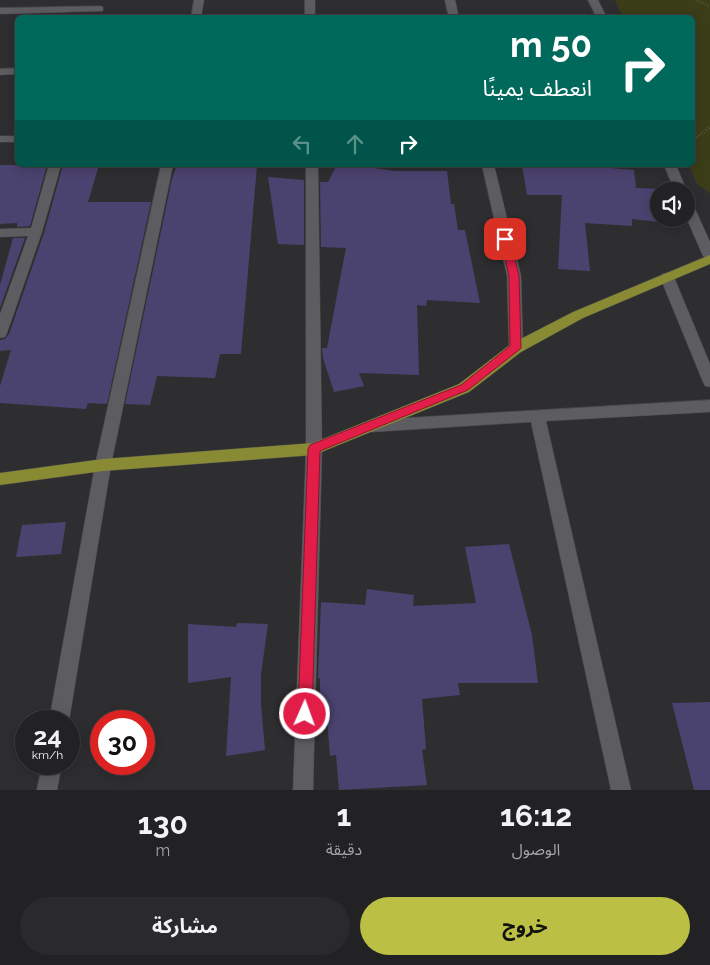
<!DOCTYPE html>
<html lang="ar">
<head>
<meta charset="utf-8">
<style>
  :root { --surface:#222225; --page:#2a2a2d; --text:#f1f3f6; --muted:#a2a4a7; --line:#3f3f42; --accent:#bbc044 }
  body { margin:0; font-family:Raleway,"Noto Sans Arabic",sans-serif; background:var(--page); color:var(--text); direction:rtl; height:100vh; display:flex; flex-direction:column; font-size:19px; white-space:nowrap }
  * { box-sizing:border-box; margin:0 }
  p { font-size:16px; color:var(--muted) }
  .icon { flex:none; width:28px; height:28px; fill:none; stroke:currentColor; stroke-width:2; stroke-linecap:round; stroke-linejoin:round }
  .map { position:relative; height:790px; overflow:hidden; direction:ltr }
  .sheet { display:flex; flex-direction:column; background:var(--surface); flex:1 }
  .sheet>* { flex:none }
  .hud { position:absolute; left:15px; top:15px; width:680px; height:152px; border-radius:8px; box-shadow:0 2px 12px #0003,0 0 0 1px var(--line); direction:rtl; background:#00695c; color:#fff; overflow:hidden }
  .tools { position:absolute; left:650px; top:182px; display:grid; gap:10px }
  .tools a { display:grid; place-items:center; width:45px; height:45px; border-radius:50%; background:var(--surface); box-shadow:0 2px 12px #0003,0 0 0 1px var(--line); font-size:25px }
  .speed { position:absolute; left:15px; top:710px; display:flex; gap:10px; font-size:25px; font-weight:700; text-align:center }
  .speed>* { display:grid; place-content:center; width:65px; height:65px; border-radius:50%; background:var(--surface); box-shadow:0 2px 12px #0003,0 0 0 1px var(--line); line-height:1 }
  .speed small { font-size:12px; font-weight:400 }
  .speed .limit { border:8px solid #d22; background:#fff; color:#111 }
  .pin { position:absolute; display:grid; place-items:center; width:42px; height:42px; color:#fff; margin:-21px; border-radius:10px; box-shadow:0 2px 8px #0006 }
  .me { position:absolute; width:55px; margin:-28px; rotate:2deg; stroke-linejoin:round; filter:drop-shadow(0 0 4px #0008) }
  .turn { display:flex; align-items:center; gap:18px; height:105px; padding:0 20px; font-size:22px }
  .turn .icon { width:65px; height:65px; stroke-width:2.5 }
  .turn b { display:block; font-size:35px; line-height:42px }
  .lanes { display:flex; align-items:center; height:48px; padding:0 20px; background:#0003; justify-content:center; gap:25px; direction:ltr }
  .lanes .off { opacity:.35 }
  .eta { display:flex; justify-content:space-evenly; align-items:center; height:85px; text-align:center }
  .eta b { font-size:30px; font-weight:700; line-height:35px }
  .cta { display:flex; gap:10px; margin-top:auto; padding:10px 20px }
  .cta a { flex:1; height:58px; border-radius:30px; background:var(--accent); color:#111; font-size:20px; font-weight:700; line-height:58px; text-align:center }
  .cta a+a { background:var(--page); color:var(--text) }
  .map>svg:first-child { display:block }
  .green { fill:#3b3d19 }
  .building { fill:#4b436f }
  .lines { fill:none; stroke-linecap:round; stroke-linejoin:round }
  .minor-casing { stroke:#49494c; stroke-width:1 }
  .major-casing { stroke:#49494c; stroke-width:1 }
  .path { stroke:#737376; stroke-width:2.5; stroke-dasharray:0.5 2.5; stroke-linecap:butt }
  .minor { fill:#5d5c60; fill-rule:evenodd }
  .major { fill:#888a34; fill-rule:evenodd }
  .route { fill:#e11d48; stroke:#92132f }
</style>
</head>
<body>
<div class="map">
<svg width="710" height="790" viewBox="0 0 710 790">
  <rect width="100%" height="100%" fill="#2e2e31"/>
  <path class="green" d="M615,0H710V193L697,184L689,165H692V18L623,17Z"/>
  <path class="building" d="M0,165H47L30,226L17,227V223L0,224Z
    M63,165H99L88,202H151L107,404L88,403L86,409L0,403V386L11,350L0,351V340L5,339L9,334L44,233Z
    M177,165H257L241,354H220L215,378L157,376L150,405L125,404L172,179Z
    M337,165H354L394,171H447L451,204H454L458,230H465L480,303L427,300L426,306L417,305L419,375L359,373L364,386L334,392L323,358L322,348H327L346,248L321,247L320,182H328Z
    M522,165L587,166L634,170L636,188L661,189V191H659V219H666L667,223L632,219V226L585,223L590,271L558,269L562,195H527Z
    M268,177L304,180V245L278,244Z
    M13,238H25L0,308V285Z
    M66,522L61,554L16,557L22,525Z
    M509,544L532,635L538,683H458L460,695L422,699L426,749L422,750L427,785L339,790L336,755L330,756L327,717H320V678H318L321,602L365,605L367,589L414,595L413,606L476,603L465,547Z
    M237,623L268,624L261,674V705L265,750L226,756L231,677L188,683V624L236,627Z
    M710,702V790H694L672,703Z"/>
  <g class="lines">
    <defs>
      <path id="minor" d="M194,0H204L201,18H191Z
        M305,0H315V18H305Z
        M445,0H455L459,18H449Z
        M588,0H598L607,18H597Z
        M100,6L103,7V11L0,14V8Z
        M18,68V74L0,75V69Z
        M0,136H18V142H0Z
        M49,165H61L42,232L7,333L5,337L0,338V314L28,236L0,237V229L31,228Z
        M161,165H173L111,465L69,721H49L95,465Z
        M306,165H318L322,449L313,790H293L306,449Z
        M482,165H494L521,276L523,348L521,352H511L509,348L507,276Z
        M664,165H676L687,191L686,192L675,191Z
        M686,198L692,202L710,242V260L703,256L686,217Z
        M667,273L672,274L674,277L710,364V387L705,386L703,382L660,277L662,274Z
        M710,400V412L546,421L631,790H611L531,422L372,432L367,430L364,426L367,422L372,420Z
        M42,764H62L57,790H37Z"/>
      <path id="major" d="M710,255V264L583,318L521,352L469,392L314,455L103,471L0,485V473L103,459L313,443L459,384L511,344L573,312Z"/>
    </defs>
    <use href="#minor" class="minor-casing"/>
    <use href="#major" class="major-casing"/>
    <path class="path" d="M697,0L710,7
      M692,141L710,127"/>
    <use href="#minor" class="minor"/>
    <use href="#major" class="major"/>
  </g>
  <path class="route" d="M505,236L510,239L519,276L521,348L519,350L468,390L320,451L312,714L310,719L305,721L300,719L298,714L308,449L310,445L461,385L510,346L509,276L501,239Z"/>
</svg>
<div class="tools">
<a><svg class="icon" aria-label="sound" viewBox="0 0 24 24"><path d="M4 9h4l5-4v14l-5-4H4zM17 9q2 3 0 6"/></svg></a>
</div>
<div class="speed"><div>24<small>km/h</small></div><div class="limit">30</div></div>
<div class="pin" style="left:505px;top:239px;background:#d93025"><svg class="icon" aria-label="arrive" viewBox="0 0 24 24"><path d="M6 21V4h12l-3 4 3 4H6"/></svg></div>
<svg class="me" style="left:305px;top:714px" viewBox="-20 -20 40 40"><circle r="17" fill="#e11d48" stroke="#fff" stroke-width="3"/><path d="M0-11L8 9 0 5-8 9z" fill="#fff"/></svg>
<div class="hud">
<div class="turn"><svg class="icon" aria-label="right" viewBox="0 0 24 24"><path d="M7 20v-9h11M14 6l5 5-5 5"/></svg><div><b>50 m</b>انعطف يمينًا</div></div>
<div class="lanes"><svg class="icon off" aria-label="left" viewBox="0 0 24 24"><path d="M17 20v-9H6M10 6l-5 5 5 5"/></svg><svg class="icon off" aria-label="ahead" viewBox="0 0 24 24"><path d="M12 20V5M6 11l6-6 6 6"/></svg><svg class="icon" aria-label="right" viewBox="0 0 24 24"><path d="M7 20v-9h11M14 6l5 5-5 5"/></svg></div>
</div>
</div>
<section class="sheet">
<div class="eta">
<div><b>16:12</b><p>الوصول</p></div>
<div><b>1</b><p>دقيقة</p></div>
<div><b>130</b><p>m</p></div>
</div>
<div class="cta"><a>خروج</a><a>مشاركة</a></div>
</section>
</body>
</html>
